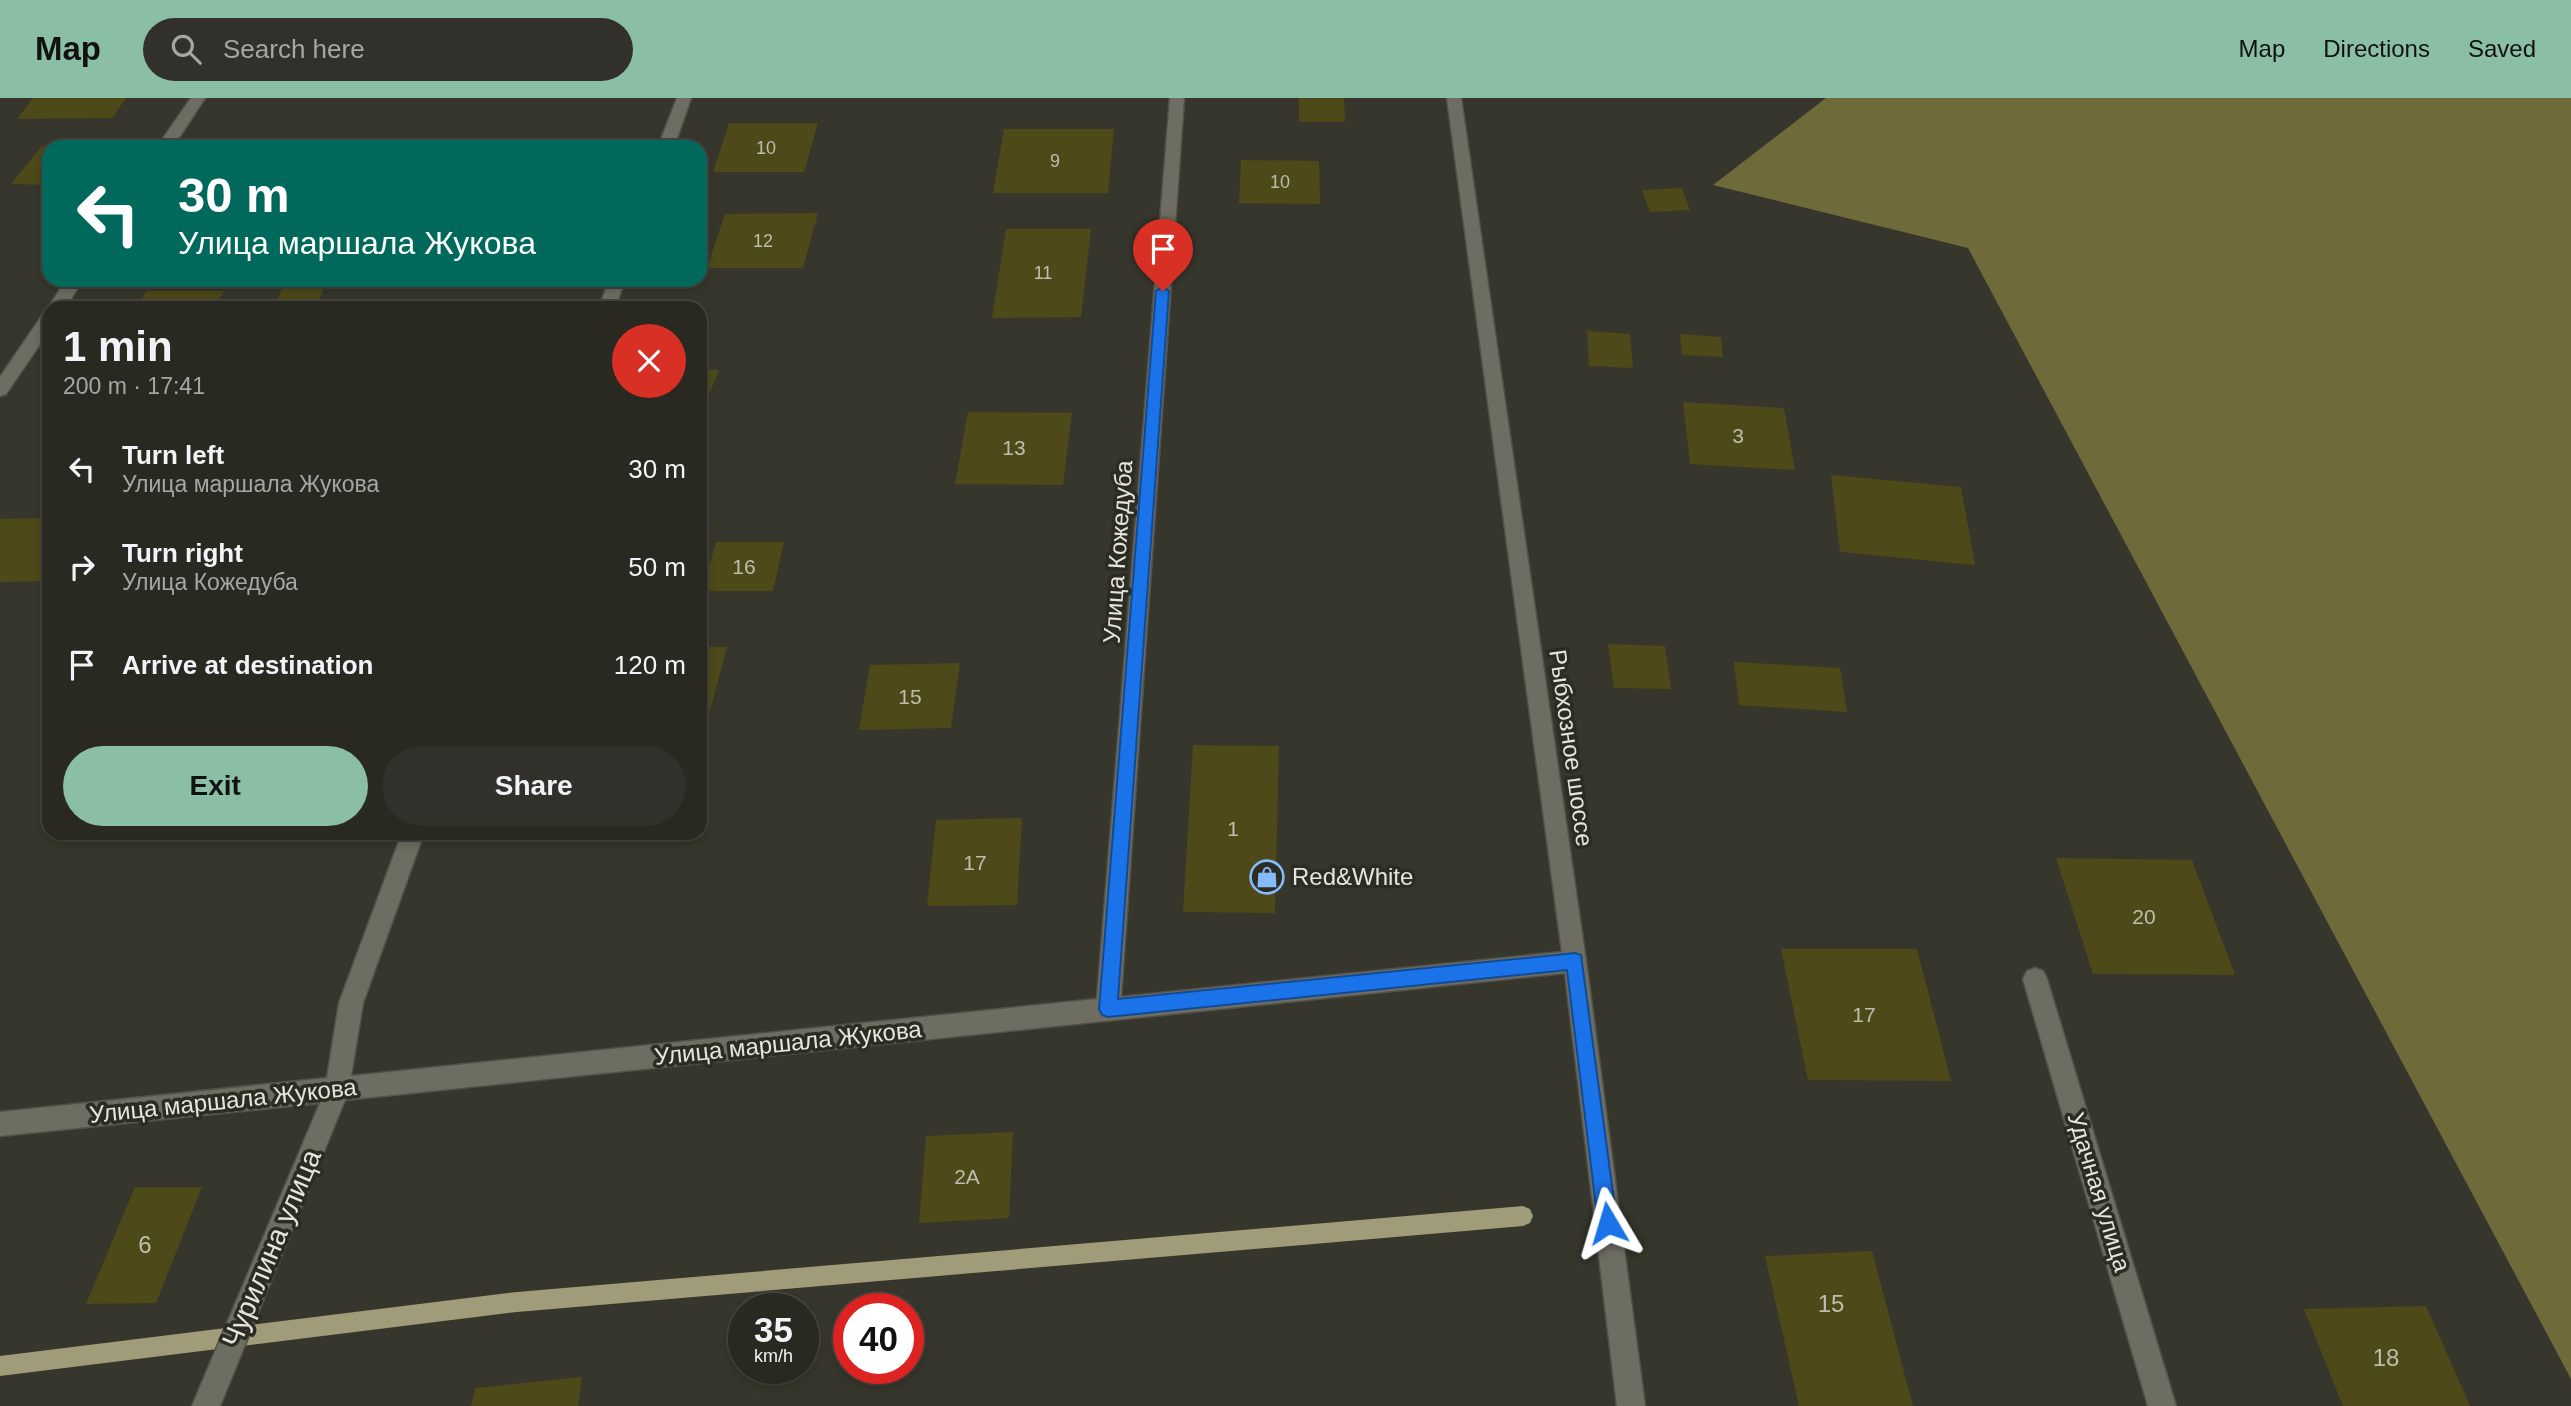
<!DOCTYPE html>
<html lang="en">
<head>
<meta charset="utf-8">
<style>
  :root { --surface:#292821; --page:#31302a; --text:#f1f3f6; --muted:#a5a6a5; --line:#45443f; --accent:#8abfa5 }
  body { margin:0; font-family:Arial,sans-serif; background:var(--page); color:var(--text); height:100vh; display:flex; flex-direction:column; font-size:26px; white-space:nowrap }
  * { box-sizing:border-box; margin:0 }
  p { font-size:23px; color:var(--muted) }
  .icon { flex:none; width:38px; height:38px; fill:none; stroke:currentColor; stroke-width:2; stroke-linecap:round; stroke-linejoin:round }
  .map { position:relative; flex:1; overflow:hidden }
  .side { position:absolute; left:42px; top:203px; width:665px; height:539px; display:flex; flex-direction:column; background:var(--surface); border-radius:21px; box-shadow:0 4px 10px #0003,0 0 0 2px var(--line) }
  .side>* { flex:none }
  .top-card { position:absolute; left:42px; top:42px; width:665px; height:147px; border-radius:21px; box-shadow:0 4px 10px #0003,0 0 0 2px var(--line); background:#00695c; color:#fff; overflow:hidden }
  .speed { position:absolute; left:728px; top:1195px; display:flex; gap:14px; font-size:35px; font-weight:700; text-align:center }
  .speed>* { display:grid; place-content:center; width:91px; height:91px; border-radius:50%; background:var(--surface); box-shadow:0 4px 10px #0003,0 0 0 2px var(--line); line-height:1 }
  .speed small { font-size:18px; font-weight:400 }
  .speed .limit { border:10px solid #d22; background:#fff; color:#111 }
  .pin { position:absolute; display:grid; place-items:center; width:60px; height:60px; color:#fff; margin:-72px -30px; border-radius:50% 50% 50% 0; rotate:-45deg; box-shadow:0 0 7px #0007 }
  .pin .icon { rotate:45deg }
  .me { position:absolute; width:77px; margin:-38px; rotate:353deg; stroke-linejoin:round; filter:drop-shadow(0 0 5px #0008) }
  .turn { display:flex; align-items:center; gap:24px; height:147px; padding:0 21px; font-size:32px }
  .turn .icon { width:91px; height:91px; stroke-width:2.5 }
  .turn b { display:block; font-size:49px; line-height:60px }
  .round { display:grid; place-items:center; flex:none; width:74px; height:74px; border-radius:37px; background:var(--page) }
  .headline { display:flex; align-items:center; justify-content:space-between; height:119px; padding:0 21px }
  h1 { font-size:42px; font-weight:800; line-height:52px }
  .button { display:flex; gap:14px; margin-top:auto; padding:14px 21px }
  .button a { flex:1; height:80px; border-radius:42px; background:var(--accent); color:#111; font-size:28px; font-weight:800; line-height:80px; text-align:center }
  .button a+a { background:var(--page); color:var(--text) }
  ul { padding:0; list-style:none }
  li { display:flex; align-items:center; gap:21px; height:98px; padding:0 21px }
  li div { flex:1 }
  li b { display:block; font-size:26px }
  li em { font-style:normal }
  header { display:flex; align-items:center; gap:42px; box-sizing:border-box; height:98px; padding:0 35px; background:var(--accent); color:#111 }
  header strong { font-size:33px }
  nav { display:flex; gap:38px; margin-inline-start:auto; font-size:24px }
  .search { width:490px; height:63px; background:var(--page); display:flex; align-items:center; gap:18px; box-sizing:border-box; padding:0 24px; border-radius:38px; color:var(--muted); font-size:26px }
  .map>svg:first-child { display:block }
  .forest { fill:#6f6a3a }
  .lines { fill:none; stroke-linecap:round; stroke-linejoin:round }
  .stream { fill:#a09c79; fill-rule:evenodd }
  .building { fill:#4e4918 }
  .minor-casing { stroke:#525149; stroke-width:3 }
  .minor { fill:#6e6d62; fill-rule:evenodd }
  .route { fill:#1a73e8; stroke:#114b97; stroke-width:2 }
  .labels { text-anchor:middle; stroke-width:7; stroke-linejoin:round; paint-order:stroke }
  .far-number-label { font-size:18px; fill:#bfbead }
  .number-label { font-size:21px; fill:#bfbead }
  .street-label { font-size:24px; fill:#e5e5df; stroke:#2d2c22 }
  .poi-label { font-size:24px; fill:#e5e5df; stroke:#2d2c22; text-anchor:start }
  .near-number-label { font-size:24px; fill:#bfbead }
  .near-street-label { font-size:28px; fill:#e5e5df; stroke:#2d2c22 }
</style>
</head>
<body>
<header>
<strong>Map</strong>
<div class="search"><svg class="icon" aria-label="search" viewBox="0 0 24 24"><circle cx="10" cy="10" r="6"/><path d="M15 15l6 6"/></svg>Search here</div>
<nav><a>Map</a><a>Directions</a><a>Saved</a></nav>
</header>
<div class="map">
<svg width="2571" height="1308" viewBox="0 0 2571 1308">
  <rect width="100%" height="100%" fill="#37362c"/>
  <path class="forest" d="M1826,0H2571V1281L1968,150L1713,87Z"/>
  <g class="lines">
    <path class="stream" d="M1523,1108L1530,1111L1533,1118L1530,1125L1523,1128L517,1214L0,1278V1258L517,1194Z"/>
  </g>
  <path class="building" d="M33,0H126L112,20L17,21Z
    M1299,0H1344L1345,24H1299Z
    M729,25H818L804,74H713Z
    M1004,31H1114L1108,95H993Z
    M219,40H289L284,49H213Z
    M42,48H49V87L11,86Z
    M1241,62L1319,63L1320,106L1239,105Z
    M1682,90L1690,112L1650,114L1642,92Z
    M818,115L803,170H707L725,116Z
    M1006,131H1091L1081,219L992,220Z
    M325,188L316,210H273L282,191Z
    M147,193H224L214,210H136Z
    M1587,233L1630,236L1633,270L1589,268Z
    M1680,236L1721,239L1723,259L1682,257Z
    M700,271L719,272L700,320Z
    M1683,304L1784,310L1795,372L1690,366Z
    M968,314L1072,315L1063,387L955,386Z
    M1831,377L1961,389L1975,467L1840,454Z
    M49,420V483L0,484V421Z
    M716,444H784L773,493H702Z
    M1608,546L1665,548L1671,591L1614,590Z
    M700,549H727L704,636H700Z
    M1734,564L1840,570L1847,614L1739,607Z
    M960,565L951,630L859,632L870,567Z
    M1193,647L1279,648L1275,815L1183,814Z
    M1022,720L1017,807L927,808L936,722Z
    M2056,760L2192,762L2235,877L2093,876Z
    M1781,851H1917L1951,983L1808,982Z
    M1013,1034L1009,1120L919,1125L926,1038Z
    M135,1089H202L156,1205L86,1206Z
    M1872,1153L1913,1308H1799L1765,1158Z
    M2426,1208L2470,1308H2343L2304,1211Z
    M582,1279L578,1308H471L475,1290Z"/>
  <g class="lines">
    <defs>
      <path id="minor" d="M191,0H205L173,49H157Z
        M677,0H691L674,49H658Z
        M1170,0H1184L1121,899L1562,854L1447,0H1461L1586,863L1645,1308H1617L1565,875L345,1002L220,1308H192L320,1005L0,1038V1014L327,980L339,905L402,735H424L363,905L351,978L1097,901Z
        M66,182H83L65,210H49V212L48,210Z
        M609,182H625L615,210H599Z
        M49,214V233L6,296L0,298V279L43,216Z
        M2035,870L2043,873L2047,881L2176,1308H2148L2023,881L2027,873Z"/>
    </defs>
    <use href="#minor" class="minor-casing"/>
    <use href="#minor" class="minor"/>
  </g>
  <path class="route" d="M1163,189L1169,193L1118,901L1575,855L1581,857L1617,1125L1615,1132L1608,1134L1601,1132L1598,1125L1567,872L1108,919L1102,917L1099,911L1156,193Z"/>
  <defs>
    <symbol id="shop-ring" viewBox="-11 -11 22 22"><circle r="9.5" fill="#2d2c22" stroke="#84bbfb" stroke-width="1.5"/><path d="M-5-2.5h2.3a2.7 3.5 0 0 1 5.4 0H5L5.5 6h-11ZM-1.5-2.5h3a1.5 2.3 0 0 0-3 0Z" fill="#84bbfb"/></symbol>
  </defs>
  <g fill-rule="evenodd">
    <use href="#shop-ring" x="1248" y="760" width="38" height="38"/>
  </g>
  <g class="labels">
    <g class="far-number-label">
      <text x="766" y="56">10</text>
      <text x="1055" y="69">9</text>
      <text x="1280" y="90">10</text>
      <text x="763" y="149">12</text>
      <text x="1043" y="181">11</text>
    </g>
    <g class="number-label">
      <text x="1738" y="345">3</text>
      <text x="1014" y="357">13</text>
      <text x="744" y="476">16</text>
      <text x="910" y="606">15</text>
      <text x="1233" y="738">1</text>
      <text x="975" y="772">17</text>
      <text x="2144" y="826">20</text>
      <text x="1864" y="924">17</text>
      <text x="967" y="1086">2А</text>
    </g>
    <g class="street-label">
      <text transform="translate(1118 454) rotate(-86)" y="8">Улица Кожедуба</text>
      <text transform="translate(1571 650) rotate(82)" y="8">Рыбхозное шоссе</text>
      <text transform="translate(788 945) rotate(-6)" y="8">Улица маршала Жукова</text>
      <text transform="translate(223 1003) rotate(-6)" y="8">Улица маршала Жукова</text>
      <text transform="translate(2099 1094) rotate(73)" y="8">Удачная улица</text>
    </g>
    <g class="poi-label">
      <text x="1292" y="787">Red&amp;White</text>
    </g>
    <g class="near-number-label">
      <text x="145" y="1155">6</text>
      <text x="1831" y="1214">15</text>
      <text x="2386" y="1268">18</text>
    </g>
    <g class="near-street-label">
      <text transform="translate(271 1150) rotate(-67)" y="10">Чурилина улица</text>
    </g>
  </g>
</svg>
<div class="speed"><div>35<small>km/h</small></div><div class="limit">40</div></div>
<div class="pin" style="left:1163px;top:193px;background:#d93025"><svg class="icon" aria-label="arrive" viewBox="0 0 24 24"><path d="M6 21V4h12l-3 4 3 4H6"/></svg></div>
<svg class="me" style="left:1608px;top:1125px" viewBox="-20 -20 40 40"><path d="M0-17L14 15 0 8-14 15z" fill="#1a73e8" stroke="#fff" stroke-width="4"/></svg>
<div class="top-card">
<div class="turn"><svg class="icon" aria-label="left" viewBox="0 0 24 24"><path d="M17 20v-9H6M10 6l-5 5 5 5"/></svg><div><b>30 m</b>Улица маршала Жукова</div></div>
</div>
<section class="side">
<div class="headline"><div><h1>1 min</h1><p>200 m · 17:41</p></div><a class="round" style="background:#d93025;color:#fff"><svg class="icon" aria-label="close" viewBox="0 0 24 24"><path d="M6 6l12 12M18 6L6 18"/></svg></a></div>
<ul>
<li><svg class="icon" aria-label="left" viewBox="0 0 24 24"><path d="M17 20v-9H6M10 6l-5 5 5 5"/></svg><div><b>Turn left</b><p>Улица маршала Жукова</p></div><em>30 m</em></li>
<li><svg class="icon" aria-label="right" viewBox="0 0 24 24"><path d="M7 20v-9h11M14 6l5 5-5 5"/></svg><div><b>Turn right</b><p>Улица Кожедуба</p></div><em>50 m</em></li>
<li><svg class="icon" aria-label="arrive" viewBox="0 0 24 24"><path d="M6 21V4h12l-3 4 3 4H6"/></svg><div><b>Arrive at destination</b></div><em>120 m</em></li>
</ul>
<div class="button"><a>Exit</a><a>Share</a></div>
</section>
</div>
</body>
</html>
